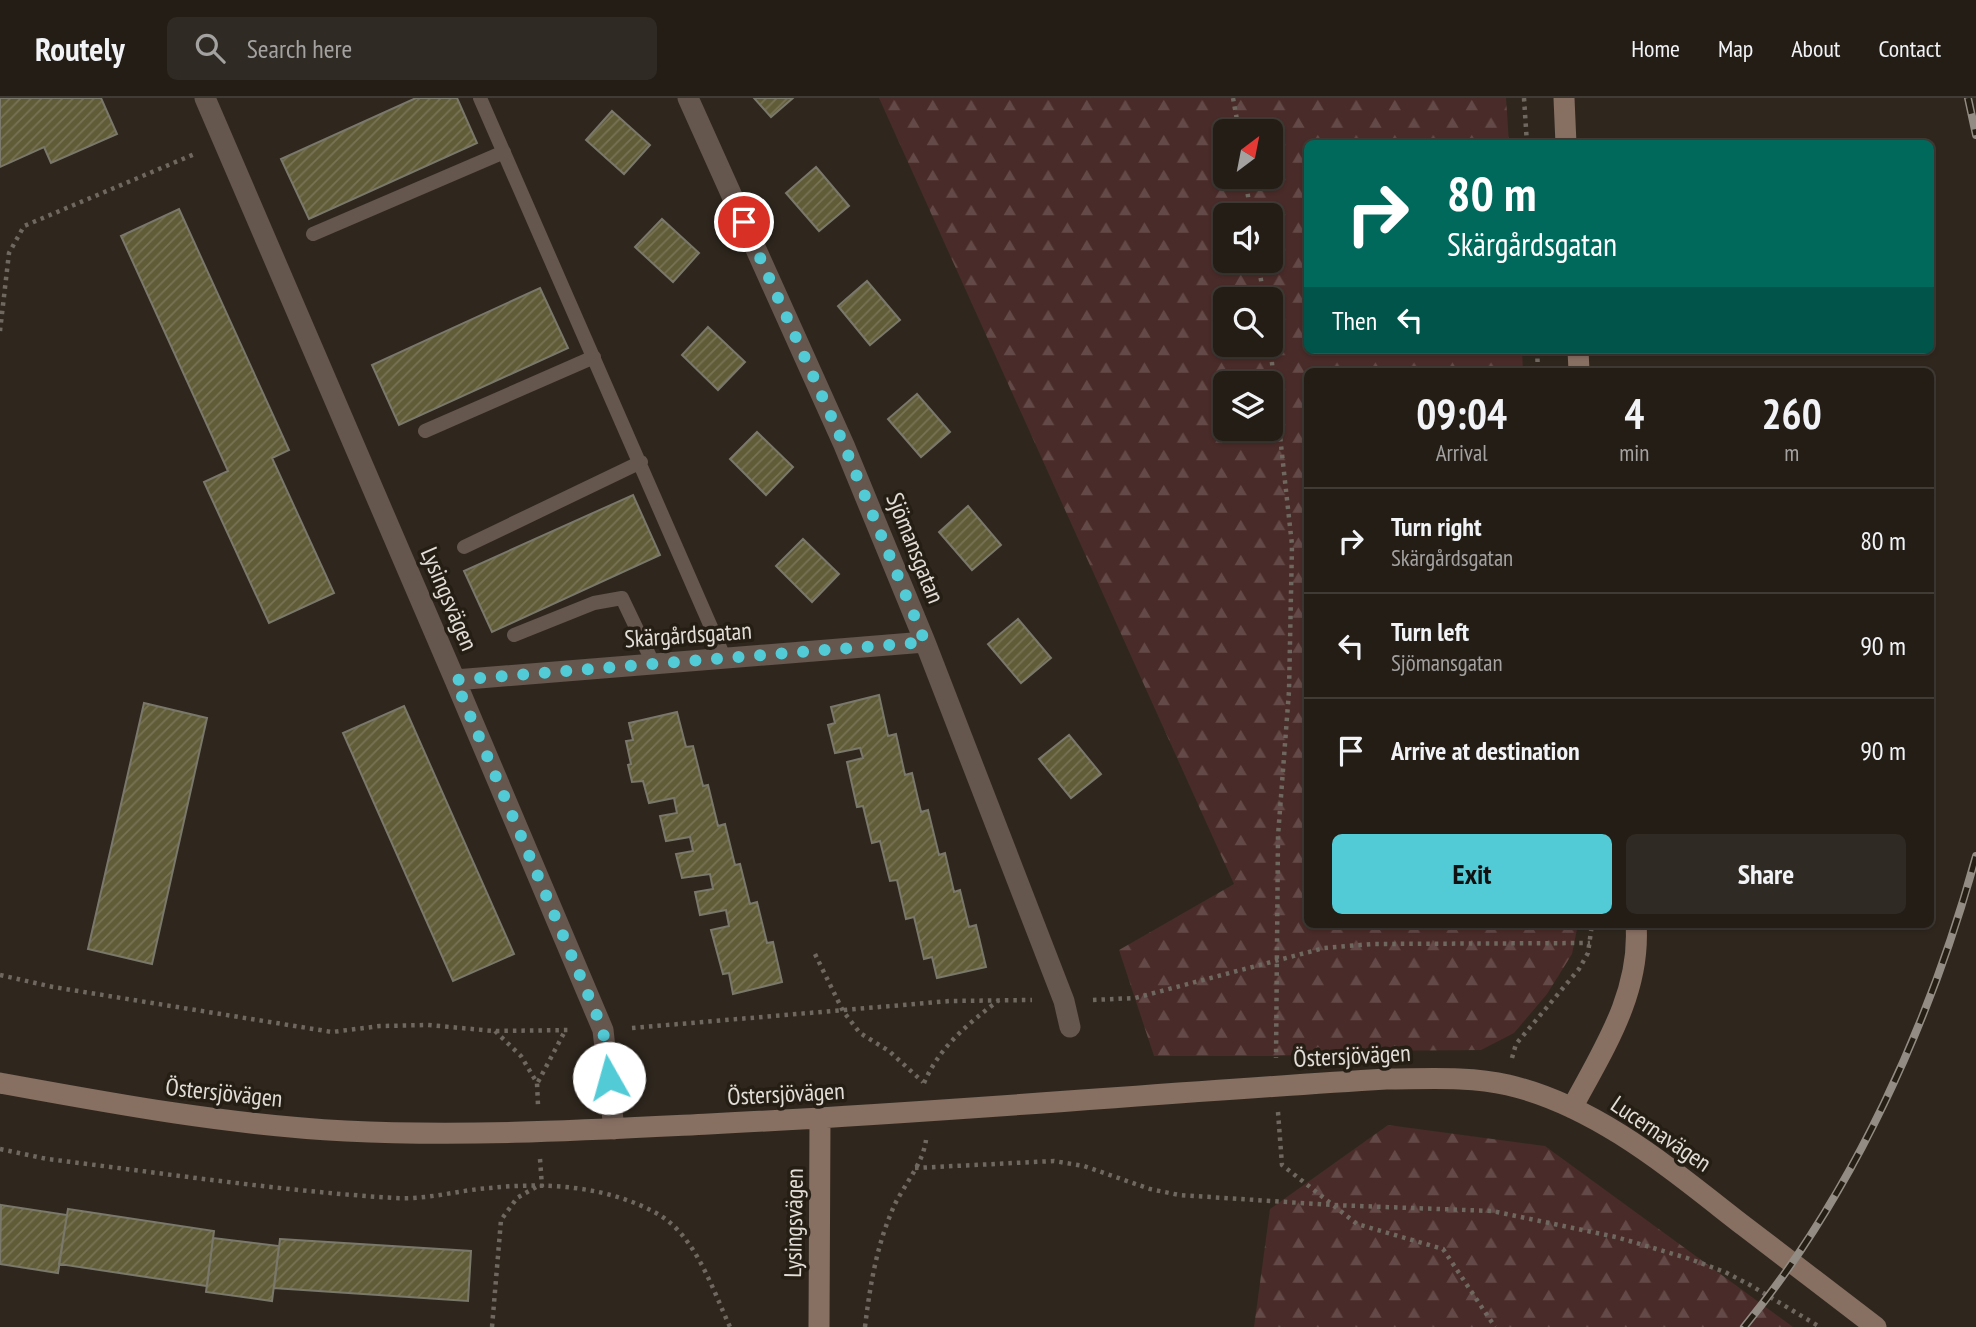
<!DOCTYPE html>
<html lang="en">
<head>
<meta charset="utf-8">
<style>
  :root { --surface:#231d16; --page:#2f2a23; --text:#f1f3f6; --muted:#a3a2a1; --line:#403b35; --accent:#52cbd7 }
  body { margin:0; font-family:"PT Sans Narrow",sans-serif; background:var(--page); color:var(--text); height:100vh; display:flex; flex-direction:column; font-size:26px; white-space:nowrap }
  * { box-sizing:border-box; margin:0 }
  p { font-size:23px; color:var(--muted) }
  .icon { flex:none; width:38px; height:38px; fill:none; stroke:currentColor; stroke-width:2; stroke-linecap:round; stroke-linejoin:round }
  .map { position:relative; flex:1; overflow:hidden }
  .side { position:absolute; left:1304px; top:270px; width:630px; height:560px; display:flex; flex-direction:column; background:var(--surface); border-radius:10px; box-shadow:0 2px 5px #0004,0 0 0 2px var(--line) }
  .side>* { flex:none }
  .hud { position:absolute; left:1304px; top:42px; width:630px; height:214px; border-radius:10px; box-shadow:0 2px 5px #0004,0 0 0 2px var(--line); background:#00695c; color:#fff; overflow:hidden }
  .needle { width:46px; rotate:32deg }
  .tools { position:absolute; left:1213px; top:21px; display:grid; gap:14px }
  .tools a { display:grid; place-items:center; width:70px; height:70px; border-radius:10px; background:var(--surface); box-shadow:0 2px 5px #0004,0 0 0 2px var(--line); font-size:35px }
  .pin { position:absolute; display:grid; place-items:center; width:60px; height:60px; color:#fff; margin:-30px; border:4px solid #fff; border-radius:50%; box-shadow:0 2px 7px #0007 }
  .me { position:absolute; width:77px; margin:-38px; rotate:353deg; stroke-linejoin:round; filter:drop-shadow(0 0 5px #0008) }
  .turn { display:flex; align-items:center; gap:24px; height:147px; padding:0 28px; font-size:32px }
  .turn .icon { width:91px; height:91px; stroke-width:2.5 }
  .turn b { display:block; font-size:49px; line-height:60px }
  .then { display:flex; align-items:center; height:66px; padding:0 28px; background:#0003; gap:14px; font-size:26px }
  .eta { display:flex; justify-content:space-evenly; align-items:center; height:119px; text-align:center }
  .eta b { font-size:42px; font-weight:700; line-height:49px }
  .action { display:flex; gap:14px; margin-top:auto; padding:14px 28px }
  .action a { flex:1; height:80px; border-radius:10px; background:var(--accent); color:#111; font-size:28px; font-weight:700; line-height:80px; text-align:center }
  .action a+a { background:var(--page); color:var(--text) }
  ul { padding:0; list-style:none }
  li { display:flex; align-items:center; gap:21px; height:105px; padding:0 28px; border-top:2px solid var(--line) }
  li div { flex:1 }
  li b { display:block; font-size:26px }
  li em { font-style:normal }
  header { display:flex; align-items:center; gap:42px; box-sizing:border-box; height:98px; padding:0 35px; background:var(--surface); border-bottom:2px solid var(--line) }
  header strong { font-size:33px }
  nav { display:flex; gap:38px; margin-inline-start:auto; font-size:24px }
  .search { width:490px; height:63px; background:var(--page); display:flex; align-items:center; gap:18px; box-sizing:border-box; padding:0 24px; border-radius:10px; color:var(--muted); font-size:26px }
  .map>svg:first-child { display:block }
  .forest { fill:url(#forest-firs); fill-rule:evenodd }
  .building { fill:url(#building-hatch); stroke:#7a786b; stroke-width:2 }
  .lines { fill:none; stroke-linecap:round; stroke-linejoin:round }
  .path { stroke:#6f6860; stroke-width:4.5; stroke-dasharray:3.5 5; stroke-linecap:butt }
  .lane { stroke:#65564e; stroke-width:14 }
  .street { stroke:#65564e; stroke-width:21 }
  .secondary { stroke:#876f62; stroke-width:21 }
  .rail-casing { stroke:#928c84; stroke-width:8 }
  .rail { stroke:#251e14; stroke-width:5; stroke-dasharray:16; stroke-linecap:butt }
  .route { stroke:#52cbd7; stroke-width:12; stroke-dasharray:0 21.6 }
  .labels { text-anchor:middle; stroke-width:7; stroke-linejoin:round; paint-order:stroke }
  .street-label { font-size:24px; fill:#e2ddd7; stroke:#251e14 }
</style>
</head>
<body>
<header>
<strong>Routely</strong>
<div class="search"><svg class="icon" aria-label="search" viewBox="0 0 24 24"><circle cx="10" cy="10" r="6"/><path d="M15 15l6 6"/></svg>Search here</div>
<nav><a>Home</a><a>Map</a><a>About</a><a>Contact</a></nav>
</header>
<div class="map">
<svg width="1976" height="1229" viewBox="0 0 1976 1229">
  <defs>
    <pattern id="forest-firs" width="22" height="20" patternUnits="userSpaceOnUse" patternTransform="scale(1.75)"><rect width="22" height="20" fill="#492b29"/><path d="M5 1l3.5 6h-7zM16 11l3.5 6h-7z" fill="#634947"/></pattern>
    <pattern id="building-hatch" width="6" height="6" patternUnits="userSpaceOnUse" patternTransform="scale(1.75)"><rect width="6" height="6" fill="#615c38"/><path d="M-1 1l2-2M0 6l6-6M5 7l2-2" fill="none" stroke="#777354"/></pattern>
  </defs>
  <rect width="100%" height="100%" fill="#2f271e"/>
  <path class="forest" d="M879,0H1506L1509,45L1307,46V252H1522L1523,273H1307V826H1578L1572,856L1547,896L1514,935L1481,952L1367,953L1275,958H1154L1119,852L1234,786ZM1225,33H1270V79H1225ZM1225,117H1270V163H1225ZM1225,201H1270V247H1225ZM1225,285H1270V331H1225Z
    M1388,1027L1545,1048L1793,1229H1254L1270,1111Z"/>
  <path class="building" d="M0,0H101L117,36L51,65L44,49L0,69Z
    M416,0H457L477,45L309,121L281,61Z
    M754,0H793L771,19Z
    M612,13L650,47L624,76L586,42Z
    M816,69L849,108L819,133L786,95Z
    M179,111L289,352L272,360L334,495L269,525L204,384L228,373L121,138Z
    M662,121L699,155L673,184L635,149Z
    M867,183L900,222L870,247L838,208Z
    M540,190L568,250L399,327L372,267Z
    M708,229L745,264L718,292L682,257Z
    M917,296L950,334L921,359L888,321Z
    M757,334L793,369L766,397L730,361Z
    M633,397L660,457L492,534L464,473Z
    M968,408L1001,447L972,472L939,434Z
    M803,441L839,476L812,504L776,468Z
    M1018,521L1051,560L1021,585L988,546Z
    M879,597L888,638L896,636L905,677L912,675L921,714L928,712L939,757L945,755L954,794L960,792L969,829L976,827L986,869L937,880L932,859L924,861L914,819L906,821L897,782L890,783L880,743L872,745L863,708L857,709L847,664L863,660L860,650L835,655L828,627L835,625L831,609Z
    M144,605L207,620L152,866L88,851Z
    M404,608L514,856L453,883L343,635Z
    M677,614L686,649L693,648L703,688L708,687L718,728L725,726L735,767L740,766L750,806L757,804L767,845L773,844L782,884L733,896L729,875L723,876L711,832L729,828L726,812L700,817L695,794L713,791L710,776L682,780L676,756L693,753L690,739L666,743L660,718L677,715L674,700L649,705L643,683L632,684L628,667L631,666L626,643L633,642L629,625Z
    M1069,637L1101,676L1071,700L1039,661Z
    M1,1107L67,1117L58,1175L0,1166Z
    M68,1111L214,1133L207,1188L59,1166Z
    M213,1140L279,1148L272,1203L206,1194Z
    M280,1141L471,1153L468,1203L274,1190Z"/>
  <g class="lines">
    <path class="path" d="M1233,0L1239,33
      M1524,0L1527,46
      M1245,79L1251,117
      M1258,163L1264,201
      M0,233L9,155L24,128L197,55
      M1270,247L1292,447L1289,593L1278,738L1276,960
      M1537,252L1538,273
      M815,856L843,913L860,935L889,953L923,984
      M0,877L53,889L332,934L380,928L428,927L494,933L571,932
      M1093,902L1135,900L1324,850L1372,846L1590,845
      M632,930L950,903L1032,902
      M495,933L521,958L537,985L538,1007
      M1512,960L1516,946L1579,871L1588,855L1592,826
      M538,984L565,933
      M924,985C940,948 968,926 999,902
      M1278,1014L1282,1067L1357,1126L1443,1151L1495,1229
      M0,1051L47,1061C163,1075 279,1093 395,1100C427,1102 459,1092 490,1090C546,1084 607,1088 656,1115C695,1136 712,1190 730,1229
      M540,1061L542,1089
      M915,1070L1054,1063L1084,1068L1150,1091L1179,1097L1332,1107L1492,1113L1616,1139L1687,1160L1725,1174L1750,1187L1820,1229
      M492,1229L501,1122L517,1100L536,1089
      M865,1229C870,1187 877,1145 895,1106C905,1086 923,1065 926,1042"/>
    <path class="lane" d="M480,0L725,561
      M313,136L504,54
      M425,333L594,259
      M464,449L641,364
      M514,537L594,505L622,500L653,565"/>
    <path class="street" d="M205,0L455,582L603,932L614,1031
      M688,0L844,347L925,544L1064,903L1070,929
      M455,582L925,544"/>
    <path class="secondary" d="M1564,0L1566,46
      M1578,252L1579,273
      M0,985C115,1006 229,1027 346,1033C467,1039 588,1032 709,1026C935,1015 1160,995 1386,981C1426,981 1469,978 1508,987C1598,1008 1673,1073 1744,1128C1788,1162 1832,1195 1876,1229
      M1572,1010C1603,952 1641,895 1636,826
      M819,1229L820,1021"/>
    <defs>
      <path id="rail" d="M1968,0L1976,37
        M1744,1229C1853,1096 1931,923 1976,758"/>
    </defs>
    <use href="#rail" class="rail-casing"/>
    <use href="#rail" class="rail"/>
  </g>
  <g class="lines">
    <path class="route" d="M609,980L603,932L455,582L925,544L844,347L744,124"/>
  </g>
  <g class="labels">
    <g class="street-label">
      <text transform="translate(915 450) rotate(68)" y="8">Sjömansgatan</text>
      <text transform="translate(449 501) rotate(67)" y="8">Lysingsvägen</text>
      <text transform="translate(688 537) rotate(-4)" y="8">Skärgårdsgatan</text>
      <text transform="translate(1352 958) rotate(-3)" y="8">Östersjövägen</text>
      <text transform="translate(224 995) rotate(6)" y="8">Östersjövägen</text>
      <text transform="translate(786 996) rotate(-3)" y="8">Östersjövägen</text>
      <text transform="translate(1661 1036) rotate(34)" y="8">Lucernavägen</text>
      <text transform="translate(794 1125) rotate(-89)" y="8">Lysingsvägen</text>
    </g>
  </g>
</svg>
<div class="tools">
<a><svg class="needle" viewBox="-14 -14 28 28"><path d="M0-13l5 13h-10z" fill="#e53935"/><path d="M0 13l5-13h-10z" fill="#a3a2a1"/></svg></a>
<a><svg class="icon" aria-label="sound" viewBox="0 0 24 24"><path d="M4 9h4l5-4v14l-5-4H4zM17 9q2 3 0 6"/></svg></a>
<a><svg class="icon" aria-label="search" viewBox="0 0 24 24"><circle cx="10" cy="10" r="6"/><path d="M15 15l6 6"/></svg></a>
<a><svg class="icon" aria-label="layers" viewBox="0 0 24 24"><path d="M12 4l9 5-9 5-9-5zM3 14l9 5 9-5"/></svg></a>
</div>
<div class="pin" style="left:744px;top:124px;background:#d93025"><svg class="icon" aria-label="arrive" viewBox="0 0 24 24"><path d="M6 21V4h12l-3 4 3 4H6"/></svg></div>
<svg class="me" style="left:609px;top:980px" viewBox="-20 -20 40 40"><circle r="19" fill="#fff"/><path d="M0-13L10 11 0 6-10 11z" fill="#52cbd7"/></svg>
<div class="hud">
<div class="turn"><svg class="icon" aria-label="right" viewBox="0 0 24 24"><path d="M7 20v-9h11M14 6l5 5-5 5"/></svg><div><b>80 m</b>Skärgårdsgatan</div></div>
<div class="then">Then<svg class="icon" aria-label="left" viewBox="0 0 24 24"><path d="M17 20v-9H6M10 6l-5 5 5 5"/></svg></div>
</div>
<section class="side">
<div class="eta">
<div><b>09:04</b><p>Arrival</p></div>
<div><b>4</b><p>min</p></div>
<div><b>260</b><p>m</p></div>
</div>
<ul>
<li><svg class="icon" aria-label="right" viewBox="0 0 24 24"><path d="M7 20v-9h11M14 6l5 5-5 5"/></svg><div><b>Turn right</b><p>Skärgårdsgatan</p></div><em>80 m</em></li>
<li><svg class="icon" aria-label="left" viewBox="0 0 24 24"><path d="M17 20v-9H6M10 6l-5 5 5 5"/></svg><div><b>Turn left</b><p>Sjömansgatan</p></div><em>90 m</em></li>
<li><svg class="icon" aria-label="arrive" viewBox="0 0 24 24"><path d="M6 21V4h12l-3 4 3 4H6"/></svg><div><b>Arrive at destination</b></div><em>90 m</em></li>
</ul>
<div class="action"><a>Exit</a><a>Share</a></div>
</section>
</div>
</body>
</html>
